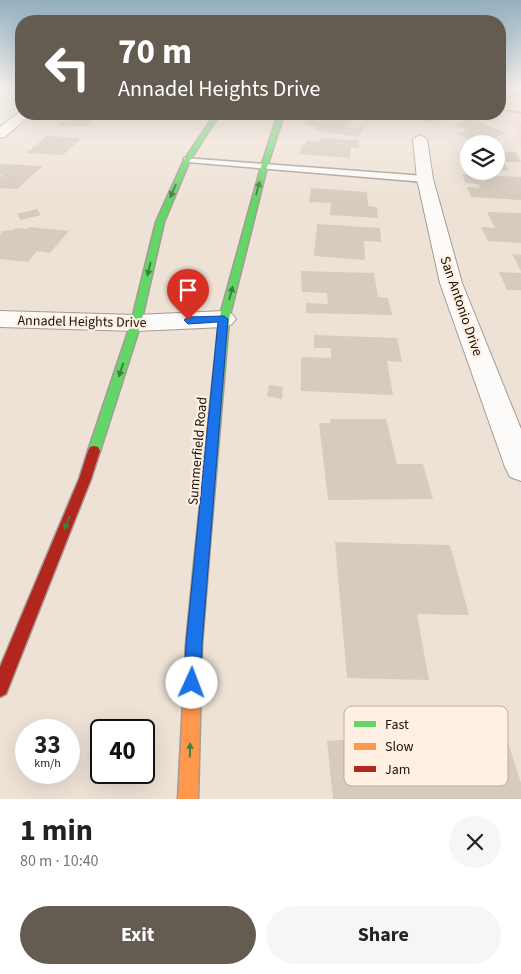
<!DOCTYPE html>
<html lang="en">
<head>
<meta charset="utf-8">
<style>
  :root { --surface:#fff; --page:#f6f6f6; --text:#222; --muted:#767676; --accent:#645b51 }
  body { margin:0; font-family:"Source Sans 3",sans-serif; background:var(--page); color:var(--text); height:100vh; display:flex; flex-direction:column; font-size:19px; white-space:nowrap }
  * { box-sizing:border-box; margin:0 }
  p { font-size:16px; color:var(--muted) }
  .icon { flex:none; width:28px; height:28px; fill:none; stroke:currentColor; stroke-width:2; stroke-linecap:round; stroke-linejoin:round }
  .map { position:relative; height:799px; overflow:hidden }
  .details { display:flex; flex-direction:column; background:var(--surface); flex:1 }
  .details>* { flex:none }
  .hud { position:absolute; left:15px; top:15px; width:491px; height:105px; border-radius:20px; box-shadow:0 5px 20px #0002; background:#645b51; color:#fff; overflow:hidden }
  .tools { position:absolute; left:460px; top:135px; display:grid; gap:10px }
  .tools a { display:grid; place-items:center; width:45px; height:45px; border-radius:50%; background:var(--surface); box-shadow:0 5px 20px #0002; font-size:25px }
  .speed { position:absolute; left:15px; top:719px; display:flex; gap:10px; font-size:25px; font-weight:700; text-align:center }
  .speed>* { display:grid; place-content:center; width:65px; height:65px; border-radius:50%; background:var(--surface); box-shadow:0 5px 20px #0002; line-height:1 }
  .speed small { font-size:12px; font-weight:400 }
  .speed .limit { border:2px solid #111; border-radius:8px; background:#fff; color:#111 }
  .pin { position:absolute; display:grid; place-items:center; width:42px; height:42px; color:#fff; margin:-51px -21px; border-radius:50% 50% 50% 0; rotate:-45deg; box-shadow:0 0 5px #0007 }
  .pin .icon { rotate:45deg }
  .me { position:absolute; width:55px; margin:-28px; rotate:2deg; stroke-linejoin:round; filter:drop-shadow(0 0 4px #0008) }
  .turn { display:flex; align-items:center; gap:18px; height:105px; padding:0 20px; font-size:22px }
  .turn .icon { width:65px; height:65px; stroke-width:2.5 }
  .turn b { display:block; font-size:35px; line-height:42px }
  .round { display:grid; place-items:center; flex:none; width:52px; height:52px; border-radius:26px; background:var(--page) }
  .overview { display:flex; align-items:center; justify-content:space-between; height:85px; padding:0 20px }
  h1 { font-size:30px; font-weight:700; line-height:38px }
  .action { display:flex; gap:10px; margin-top:auto; padding:10px 20px }
  .action a { flex:1; height:58px; border-radius:30px; background:var(--accent); color:#fff; font-size:20px; font-weight:700; line-height:58px; text-align:center }
  .action a+a { background:var(--page); color:var(--text) }
  .map>svg:first-child { display:block }
  .green { fill:#f1d6ce }
  .lines { fill:none; stroke-linecap:round; stroke-linejoin:round }
  .stream { fill:#b4ab87; fill-rule:evenodd }
  .building { fill:#d6cbbe }
  .lane-casing { stroke:#a49b92; stroke-width:3 }
  .street-casing { stroke:#a49b92; stroke-width:2 }
  .fast-casing { stroke:#a49b92; stroke-width:3 }
  .slow-casing { stroke:#a49b92; stroke-width:3 }
  .jam-casing { stroke:#a49b92; stroke-width:3 }
  .path { stroke:#cbc7c3; stroke-width:1; stroke-dasharray:1 2; stroke-linecap:butt }
  .lane { fill:#fcfbf9; fill-rule:evenodd }
  .street { fill:#fcfbf9; fill-rule:evenodd }
  .fast { fill:#63d668; fill-rule:evenodd }
  .slow { fill:#ff974d; fill-rule:evenodd }
  .jam { fill:#b3261e; fill-rule:evenodd }
  .oneway { fill:#427e3e }
  .route { fill:#1a73e8; stroke:#114b97 }
  .labels { text-anchor:middle; stroke-width:4.5; stroke-linejoin:round; paint-order:stroke }
  .street-label { font-size:14px; fill:#1a120a; stroke:#fff0e3 }
  .key { fill:#fff0e3; stroke:#baada2; stroke-width:1 }
  .key-label { font-size:14px; fill:#1a120a }
</style>
</head>
<body>
<div class="map">
<svg width="521" height="799" viewBox="0 0 521 799">
  <rect width="100%" height="100%" fill="#eee2d6"/>
  <path class="green" d="M500,100L513,103L521,102V148L514,129L454,114H500Z"/>
  <g class="lines">
    <path class="stream" d="M500,108L521,112V114L500,110Z"/>
  </g>
  <path class="building" d="M500,88H516L521,91V99H506L500,95Z
    M67,114H101L99,117H95L89,126H57L61,121H67L70,118H65Z
    M317,114L353,119L344,127L357,129L360,126L364,127L358,137L315,130L318,127L303,124Z
    M391,114H431L439,121L423,122L420,119L397,120Z
    M470,119L507,133L479,143L456,134L468,130L453,125Z
    M47,136L82,138L63,155L26,153Z
    M321,138L359,140V148L351,147L350,158L299,154L302,144L305,145L306,141L320,142Z
    M496,151L516,152L521,162H504L509,171L496,170Z
    M0,164L43,166L17,189L0,188V177L3,175H0Z
    M462,174L521,177V200L471,197L467,187L480,188L479,184L466,183Z
    M311,188L367,192L368,206L377,207L378,218L330,215L331,203L309,202Z
    M37,209L41,215L21,220L17,214Z
    M487,212L521,213V243L488,241L481,227L495,228Z
    M317,224L380,228L381,242L364,241L365,260L314,256Z
    M29,227L69,231L50,253L37,251L28,262L0,259V234L3,231L13,230L16,228L27,229Z
    M512,254L521,255V271Z
    M301,271L374,273L378,297L388,298L392,315L306,313V303L328,304L327,293L302,292Z
    M499,272L521,273V290H507Z
    M314,335L397,338L402,362L387,361L393,395L301,391V357L331,358V348H314Z
    M269,385L283,387L282,399L267,396Z
    M330,419H386L397,464H423L433,499L328,500L319,423H331Z
    M335,542L450,545L469,615L417,614L429,680L347,678Z
    M504,730L521,783V799H333L327,741Z"/>
  <g class="lines">
    <defs>
      <path id="lane" d="M184,158L425,176L429,179L425,182L187,162H184Z"/>
      <path id="street" d="M21,111V114H31L5,137L0,138V127Z
        M420,135L427,139L433,179L462,283L521,429V481L510,477L505,467L440,283L417,179L413,139Z
        M0,311L136,315L224,311L232,314L236,319L232,324L224,327L136,331L0,327Z"/>
      <path id="fast" d="M215,114H220L190,160L164,222L141,323L100,451L98,455L94,456L90,455L88,451L131,323L156,222L184,160Z
        M278,114H284L267,167L229,319L210,544L208,549L203,551L198,549L196,544L219,319L261,167Z"/>
      <path id="slow" d="M203,537L208,539L210,544L202,644L198,799H178L186,644L196,544L198,539Z"/>
      <path id="jam" d="M94,446L98,447L100,451L91,479L6,694L0,697V667L79,479L88,451L90,447Z"/>
    </defs>
    <use href="#lane" class="lane-casing"/>
    <use href="#street" class="street-casing"/>
    <use href="#fast" class="fast-casing"/>
    <use href="#slow" class="slow-casing"/>
    <use href="#jam" class="jam-casing"/>
    <path class="path" d="M470,114L521,125"/>
    <use href="#lane" class="lane"/>
    <use href="#street" class="street"/>
    <use href="#fast" class="fast"/>
    <use href="#slow" class="slow"/>
    <use href="#jam" class="jam"/>
  </g>
  <defs><path id="oneway-solid" d="M-6-.8H1V-3.2L6.5 0L1 3.2V.8H-6Z" transform="scale(1.25)"/></defs>
  <g class="oneway">
    <use href="#oneway-solid" transform="translate(258 188) rotate(-75)"/>
    <use href="#oneway-solid" transform="translate(173 191) rotate(114)"/>
    <use href="#oneway-solid" transform="translate(149 269) rotate(103)"/>
    <use href="#oneway-solid" transform="translate(231 293) rotate(-75)"/>
    <use href="#oneway-solid" transform="translate(121 370) rotate(108)"/>
    <use href="#oneway-solid" transform="translate(67 523) rotate(112)"/>
    <use href="#oneway-solid" transform="translate(190 750) rotate(-88)"/>
  </g>
  <linearGradient id="sky" x2="0" y2="1"><stop stop-color="#93b0c1"/><stop offset="0.44" stop-color="#f7f2ed"/><stop offset="1" stop-color="#f7f2ed" stop-opacity="0"/></linearGradient>
  <rect width="521" height="200" fill="url(#sky)"/>
  <path class="route" d="M224,316L228,319L202,644L201,683L199,689L192,692L186,689L184,683L186,644L218,322L188,324L184,320L188,317Z"/>
  <g class="labels">
    <g class="street-label">
      <text transform="translate(462 306) rotate(71)" y="5">San Antonio Drive</text>
      <text transform="translate(82 321) rotate(1)" y="5">Annadel Heights Drive</text>
      <text transform="translate(197 451) rotate(-85)" y="5">Summerfield Road</text>
    </g>
  </g>
  <rect x="344" y="706" width="164" height="80" rx="8" class="key"/>
  <rect x="354" y="721" width="22" height="6" fill="#63d668"/>
  <rect x="354" y="743" width="22" height="7" fill="#ff974d"/>
  <rect x="354" y="766" width="22" height="6" fill="#b3261e"/>
  <g class="key-label">
    <text x="385" y="729">Fast</text>
    <text x="385" y="751">Slow</text>
    <text x="385" y="774">Jam</text>
  </g>
</svg>
<div class="tools">
<a><svg class="icon" aria-label="layers" viewBox="0 0 24 24"><path d="M12 4l9 5-9 5-9-5zM3 14l9 5 9-5"/></svg></a>
</div>
<div class="speed"><div>33<small>km/h</small></div><div class="limit">40</div></div>
<div class="pin" style="left:188px;top:320px;background:#d93025"><svg class="icon" aria-label="arrive" viewBox="0 0 24 24"><path d="M6 21V4h12l-3 4 3 4H6"/></svg></div>
<svg class="me" style="left:192px;top:683px" viewBox="-20 -20 40 40"><circle r="19" fill="#fff"/><path d="M0-13L10 11 0 6-10 11z" fill="#1a73e8"/></svg>
<div class="hud">
<div class="turn"><svg class="icon" aria-label="left" viewBox="0 0 24 24"><path d="M17 20v-9H6M10 6l-5 5 5 5"/></svg><div><b>70 m</b>Annadel Heights Drive</div></div>
</div>
</div>
<section class="details">
<div class="overview"><div><h1>1 min</h1><p>80 m · 10:40</p></div><a class="round"><svg class="icon" aria-label="close" viewBox="0 0 24 24"><path d="M6 6l12 12M18 6L6 18"/></svg></a></div>
<div class="action"><a>Exit</a><a>Share</a></div>
</section>
</body>
</html>
